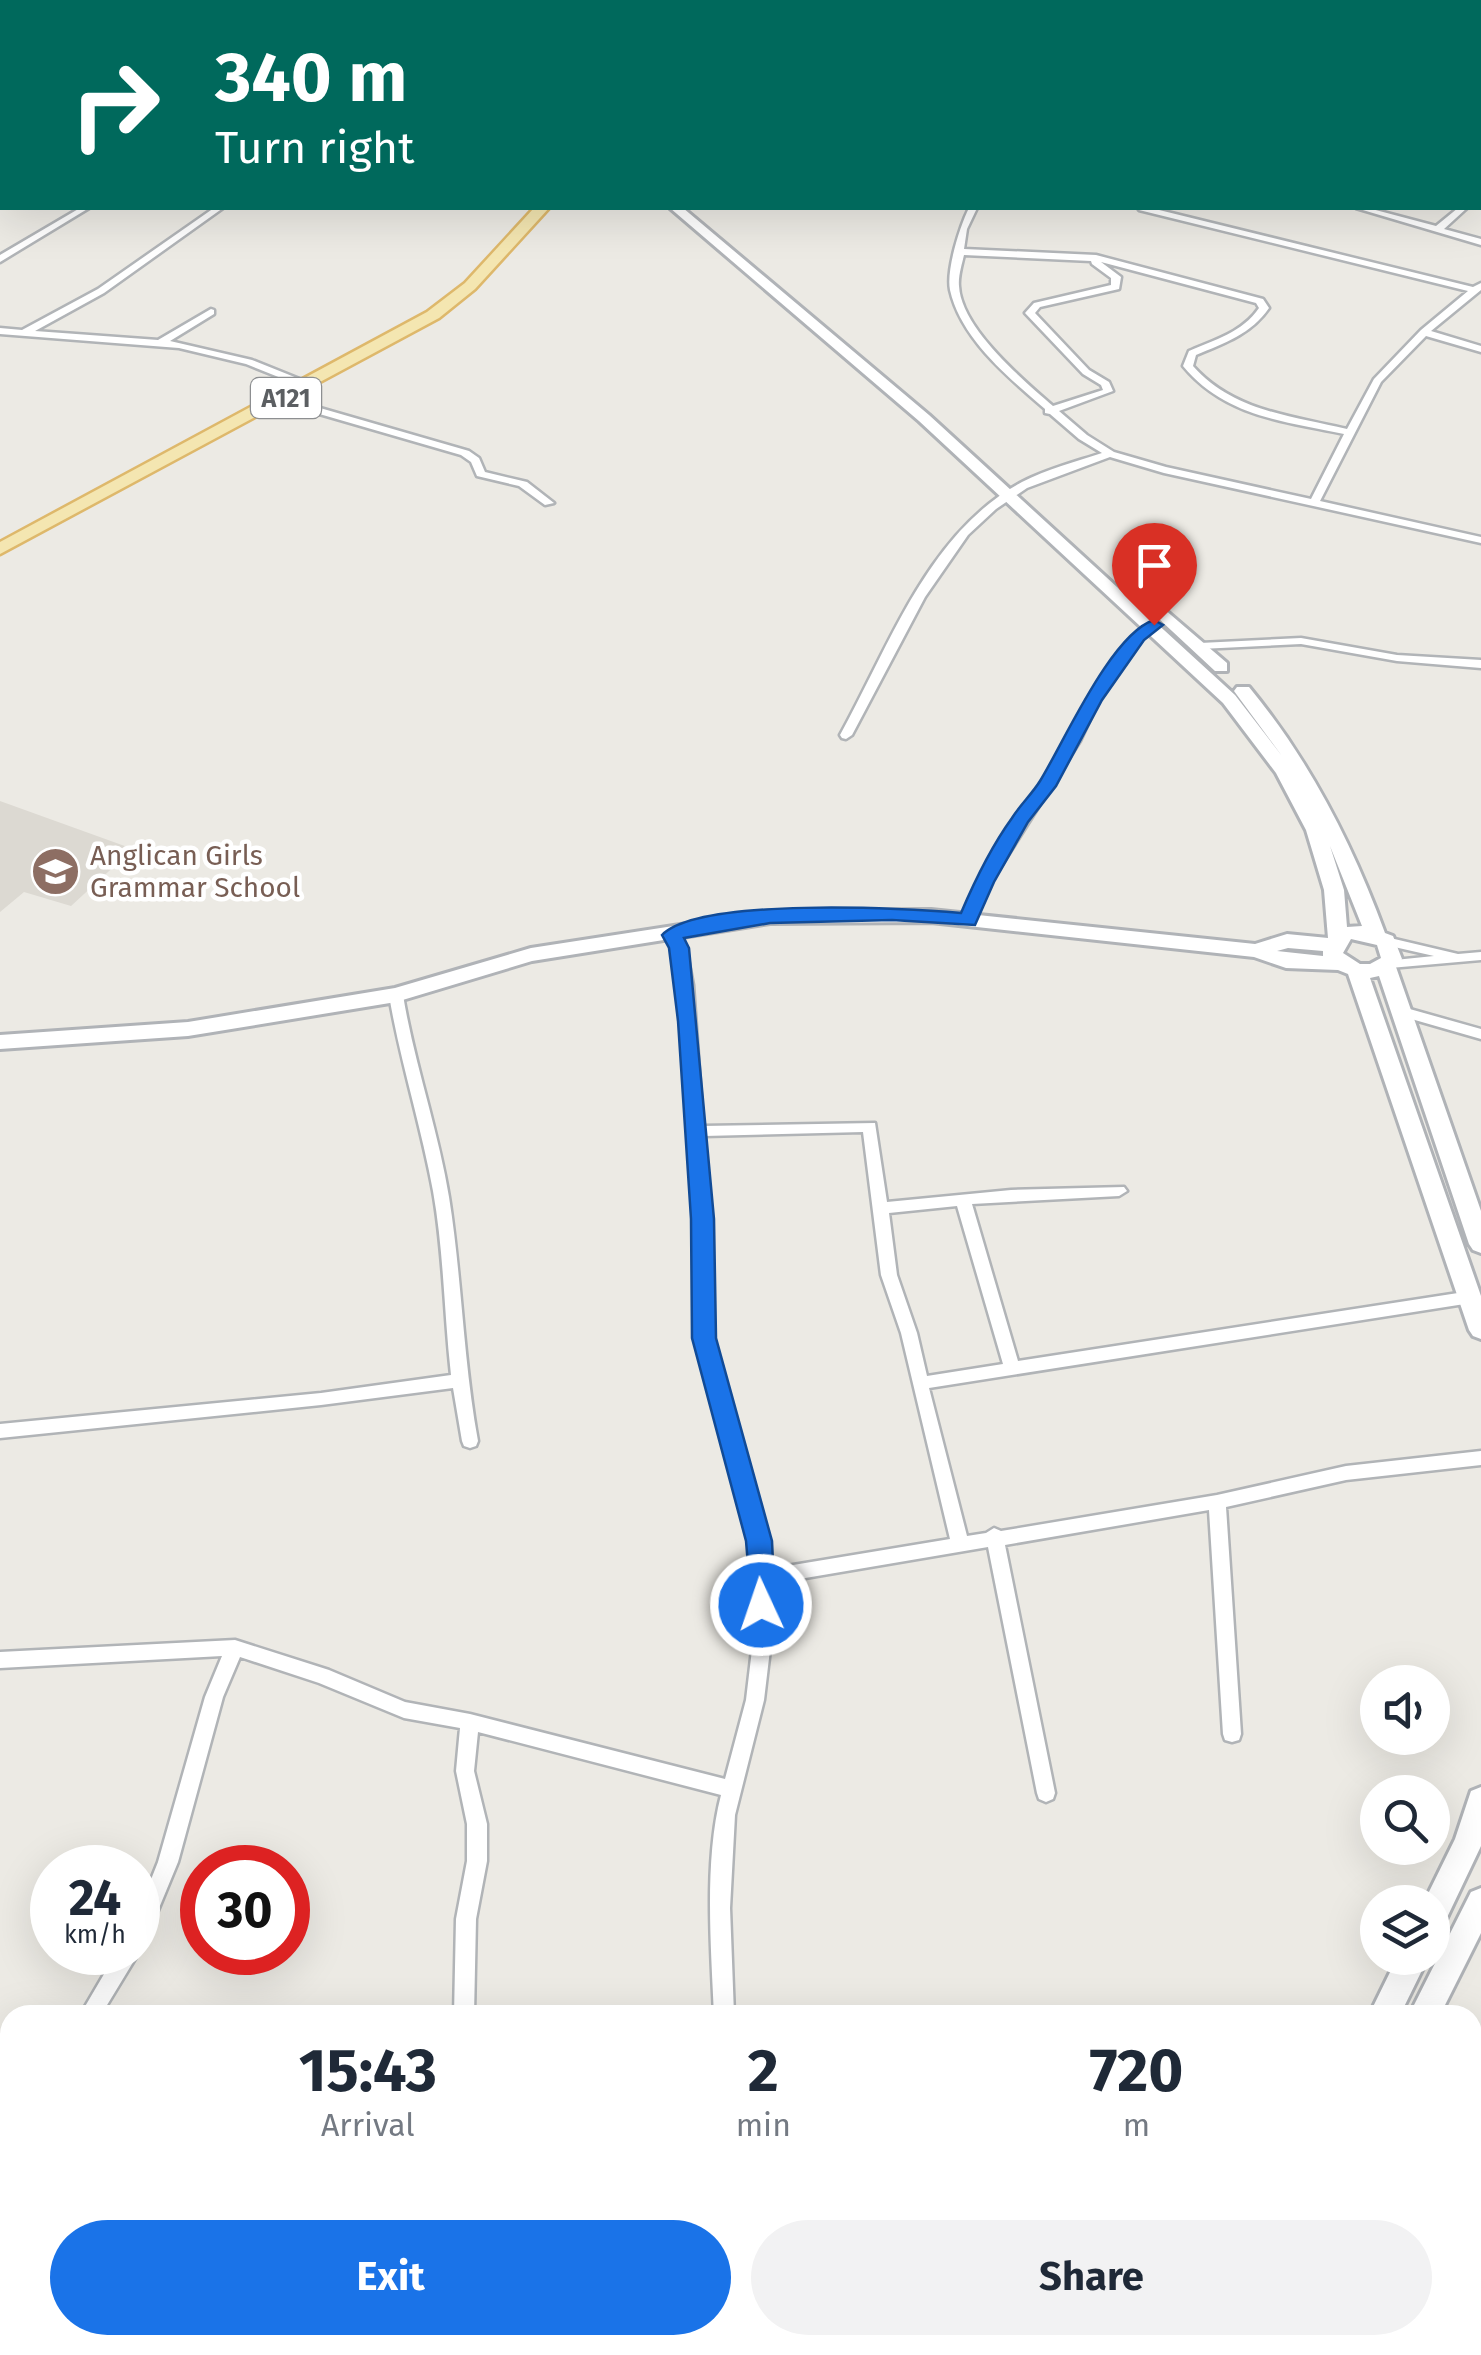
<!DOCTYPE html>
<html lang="en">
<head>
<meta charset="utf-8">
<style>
  :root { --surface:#fff; --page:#f2f2f3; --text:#1f2937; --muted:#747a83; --accent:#1a73e8 }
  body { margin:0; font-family:"Fira Sans",sans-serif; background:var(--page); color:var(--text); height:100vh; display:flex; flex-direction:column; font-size:38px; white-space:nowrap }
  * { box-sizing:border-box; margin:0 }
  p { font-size:32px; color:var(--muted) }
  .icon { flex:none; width:55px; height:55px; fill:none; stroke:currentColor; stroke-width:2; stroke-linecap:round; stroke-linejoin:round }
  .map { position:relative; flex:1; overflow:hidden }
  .side { position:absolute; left:0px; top:2005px; width:1482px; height:350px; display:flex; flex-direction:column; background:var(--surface); border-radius:30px 30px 0 0; box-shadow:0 10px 40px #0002 }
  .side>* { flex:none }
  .banner { position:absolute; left:0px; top:0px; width:1482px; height:210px; box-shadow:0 10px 40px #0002; background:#00695c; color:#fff; overflow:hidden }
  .fabs { position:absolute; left:1360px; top:1665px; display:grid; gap:20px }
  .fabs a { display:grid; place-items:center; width:90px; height:90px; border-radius:50%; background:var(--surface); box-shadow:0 10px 40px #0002; font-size:50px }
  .speed { position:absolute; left:30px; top:1845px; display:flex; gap:20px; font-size:50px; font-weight:700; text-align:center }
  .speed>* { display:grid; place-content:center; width:130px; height:130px; border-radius:50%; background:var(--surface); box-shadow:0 10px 40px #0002; line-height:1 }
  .speed small { font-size:25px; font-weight:400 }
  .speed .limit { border:15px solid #d22; background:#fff; color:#111 }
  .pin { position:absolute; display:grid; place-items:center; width:85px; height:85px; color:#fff; margin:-102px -42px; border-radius:50% 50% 50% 0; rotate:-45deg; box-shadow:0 0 10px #0007 }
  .pin .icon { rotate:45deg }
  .me { position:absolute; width:110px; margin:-55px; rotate:357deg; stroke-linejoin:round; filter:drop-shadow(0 0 8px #0008) }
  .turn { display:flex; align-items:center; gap:35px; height:210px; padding:0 50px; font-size:45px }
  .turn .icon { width:130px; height:130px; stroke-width:2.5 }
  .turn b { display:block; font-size:70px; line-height:85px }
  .eta { display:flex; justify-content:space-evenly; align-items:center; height:170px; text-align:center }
  .eta b { font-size:60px; font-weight:700; line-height:70px }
  .cta { display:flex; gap:20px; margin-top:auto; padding:20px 50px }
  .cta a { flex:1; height:115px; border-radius:60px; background:var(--accent); color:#fff; font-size:40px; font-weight:700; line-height:115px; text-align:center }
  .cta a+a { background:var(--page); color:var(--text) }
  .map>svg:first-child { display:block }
  .education { fill:#dcd9d2 }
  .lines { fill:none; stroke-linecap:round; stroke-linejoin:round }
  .street-casing { stroke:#b1b4b7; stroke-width:5 }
  .secondary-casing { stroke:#b0b3b7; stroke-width:6 }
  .primary-casing { stroke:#deb86b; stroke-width:5 }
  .street { fill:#fff; fill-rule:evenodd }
  .secondary { fill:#fff; fill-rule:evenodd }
  .primary { fill:#f4e6b1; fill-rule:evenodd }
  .route { fill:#1a73e8; stroke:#114b97; stroke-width:2.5 }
  .labels { text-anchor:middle; stroke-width:9; stroke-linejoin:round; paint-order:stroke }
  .shield { fill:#fff; stroke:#8d8f91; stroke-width:2.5 }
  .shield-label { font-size:25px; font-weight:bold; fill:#5c5f62 }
  .education-label { font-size:28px; fill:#785e54; stroke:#fff; text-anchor:start }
</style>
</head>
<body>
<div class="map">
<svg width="1481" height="2355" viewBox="0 0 1481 2355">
  <rect width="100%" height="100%" fill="#eceae4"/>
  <path class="education" d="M0,801L133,849L71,906L24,892L0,912Z"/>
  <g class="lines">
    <defs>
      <path id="street" d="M969,0H978L980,2H972Z
        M0,64H2V69H0Z
        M1480,71H1481V75H1480Z
        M1480,124H1481V128H1480Z
        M2,159V166L0,167V160Z
        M1481,189V195L1480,196V190Z
        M80,208H89L0,262V255Z
        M214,208H223L104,293L35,331L158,340L211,309L214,310V314L170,341L252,360L312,384V388H306L246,364L179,348L0,334V328L22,330L98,289Z
        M969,208H977L967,229L964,249L1096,255L1263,299L1269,308C1251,334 1225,343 1196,355L1193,366C1233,411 1291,416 1347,429L1374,379L1421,330L1468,291L1139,210L1138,208H1151L1473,287L1481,283V290L1431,331L1481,346V352L1426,336L1381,382L1320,501L1481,537V543L1164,473L1110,457L1027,488L996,509L968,535L925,597L852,735L846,739L842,738L840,735C889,647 928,532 1022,482C1047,469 1075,462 1102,453L1079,439L1050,414L1045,413V409C1009,378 961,339 950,290C946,270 960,226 969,208ZM964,255L1091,261L1092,264L1111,278V285L1034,303L1025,313L1083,374L1101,385L1103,390L1053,406C1023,380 961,328 959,286C958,276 962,264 964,255ZM1101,262L1256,303L1259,308C1243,332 1214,340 1189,351L1183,366C1225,417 1284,421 1344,434L1311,499L1166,467L1114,452L1087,435L1059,411L1113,391L1109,382L1089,370L1035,313L1040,307L1119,289L1121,277Z
        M1356,208H1368L1436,226L1458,208H1467L1444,229L1481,239V245Z
        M282,397L469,451L479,458L485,472L527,482L554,503L545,505L519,486L477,476L471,462L461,455L278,402L277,400Z
        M1154,622L1160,625L1158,627L1142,639L1099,700L1080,741L991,882L975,920L973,923H963L961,920L977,882L1068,741L1087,700L1134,635Z
        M1301,638L1397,655L1481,660V668L1397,661L1301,644L1200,649L1194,646L1200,643Z
        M672,931L677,932L686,948L693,985L703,1126L875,1123L887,1202L1011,1190L1124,1187L1127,1191L1119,1196L972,1204L1018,1361L1471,1291L1477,1293L1479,1297L1477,1301L1471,1303L929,1388L967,1536L986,1533L994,1528L1001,1531L1217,1495L1346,1466L1481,1451V1465L1346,1480L1226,1507L1241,1734L1239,1740L1232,1742L1225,1740L1223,1734L1209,1510L1005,1545L1055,1793L1053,1799L1046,1802L1039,1799L1037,1793L988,1547L770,1584L772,1633L764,1700L735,1815L730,1908L734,2015H714C711,1947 704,1860 721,1795L478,1732L474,1771L487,1824V1861L476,1919L474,2015H454L456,1919L467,1861V1824L456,1771L460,1728L404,1718L319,1683L240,1657L223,1697L178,1862L145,1942L138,1944V1912L158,1862L205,1697L222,1656L0,1668V1652L235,1640L329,1670L405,1702L470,1714L725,1779L746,1700L754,1633L750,1541L696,1338L694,1219L689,1135L687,1131L688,1128L679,985L672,948L665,935ZM863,1132L881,1275L901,1333L950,1539L769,1569L768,1541L712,1338L710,1219L704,1136ZM957,1206L1003,1364L927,1376L917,1333L897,1275L889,1213Z
        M1386,937L1458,954L1481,952V960L1390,968L1383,964L1385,961L1434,956L1381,944L1379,941L1381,938Z
        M396,990L403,995C414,1063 438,1129 449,1197C462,1278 463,1360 478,1441L476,1446L470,1448L464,1446L462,1441L453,1388L321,1405L0,1438V1424L321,1393L451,1375C444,1314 444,1252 433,1191C421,1125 400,1061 389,995Z
        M1399,1006L1481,1029V1039L1394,1014L1392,1011L1394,1008Z
        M138,1951V1952L135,1959L101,2015H80L117,1952Z
        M10,2127V2157L0,2164V2134Z
        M283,2345H392L389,2353L384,2355H275L278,2347Z
        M438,2345H460L461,2355H439Z
        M726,2345H748V2355H726Z"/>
      <path id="secondary" d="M670,208H683L929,415L1235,695L1282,756L1234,691L1237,687H1249C1310,761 1352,843 1385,933L1393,936L1402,959L1396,967L1481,1211V1253L1473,1250L1469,1244L1379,976L1370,978L1481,1296V1339L1473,1336L1469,1330L1348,974L1338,970L1286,968L1254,957L931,922L770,923L532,961L396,1002L188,1036L0,1049V1035L188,1022L395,988L531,948L770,911L931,910L1255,944L1287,934L1328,938L1324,890L1306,830L1276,773L1223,703L919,421ZM1330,846L1362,926L1347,927L1344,890ZM1351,939L1377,945L1381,958L1370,964H1360L1343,953ZM1288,948L1323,951V956L1277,951Z
        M1164,609L1227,663V671H1215L1158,618L1155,614Z
        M1481,1787V1846L1442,1928L1432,1932V1902H1424L1455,1839L1471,1791Z
        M1481,1888V1933L1440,2015H1409L1471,1892Z
        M1397,1958H1428L1400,2015H1369Z
        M1204,2345H1239L1235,2355H1200Z
        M1255,2345H1290L1286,2355H1251Z"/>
      <path id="primary" d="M534,208H549L475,289L439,318L0,554V542L427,312L465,283Z"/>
    </defs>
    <use href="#street" class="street-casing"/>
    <use href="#secondary" class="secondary-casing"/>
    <use href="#primary" class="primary-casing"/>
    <use href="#street" class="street"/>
    <use href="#secondary" class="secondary"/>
    <use href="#primary" class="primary"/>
  </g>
  <path class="route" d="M1154,620L1163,625L1144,640L1102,700L1056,786L1028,822L994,882L975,925L892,920L770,923L684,938L689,948L714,1219L716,1338L772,1541L775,1605L771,1613H752L746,1541L692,1338L691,1219L678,1021L669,948L662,935C699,897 905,908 961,913C975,880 991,847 1012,818C1020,805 1032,794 1040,781C1064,742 1111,634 1154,620Z"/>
  <defs>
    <symbol id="school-disc" viewBox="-11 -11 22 22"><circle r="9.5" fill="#8d6e63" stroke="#fff"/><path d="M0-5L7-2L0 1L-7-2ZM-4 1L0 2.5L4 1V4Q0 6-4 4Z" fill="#fff"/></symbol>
  </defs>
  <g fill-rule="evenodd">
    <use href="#school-disc" x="28" y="844" width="55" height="55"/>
  </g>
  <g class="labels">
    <rect class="shield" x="251" y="378" width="70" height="40" rx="8"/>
    <g class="shield-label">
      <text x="286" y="407">A121</text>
    </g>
    <g class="education-label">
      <text x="90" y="865">Anglican Girls<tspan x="90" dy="32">Grammar School</tspan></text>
    </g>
  </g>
</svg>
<div class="fabs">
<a><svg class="icon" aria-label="sound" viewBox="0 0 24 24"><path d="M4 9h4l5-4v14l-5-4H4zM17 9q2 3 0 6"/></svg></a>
<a><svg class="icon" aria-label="search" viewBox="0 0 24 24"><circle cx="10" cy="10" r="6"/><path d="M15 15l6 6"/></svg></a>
<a><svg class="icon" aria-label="layers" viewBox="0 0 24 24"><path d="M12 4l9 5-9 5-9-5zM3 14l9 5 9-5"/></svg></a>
</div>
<div class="speed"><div>24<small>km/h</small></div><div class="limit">30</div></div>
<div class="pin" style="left:1154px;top:625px;background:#d93025"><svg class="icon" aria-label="arrive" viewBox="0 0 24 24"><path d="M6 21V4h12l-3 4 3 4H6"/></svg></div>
<svg class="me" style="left:761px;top:1605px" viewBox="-20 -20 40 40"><circle r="17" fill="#1a73e8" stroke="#fff" stroke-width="3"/><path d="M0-11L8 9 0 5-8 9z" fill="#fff"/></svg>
<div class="banner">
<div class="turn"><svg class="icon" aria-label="right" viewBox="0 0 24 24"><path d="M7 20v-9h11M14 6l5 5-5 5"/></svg><div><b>340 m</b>Turn right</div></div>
</div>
<section class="side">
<div class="eta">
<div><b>15:43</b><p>Arrival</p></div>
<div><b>2</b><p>min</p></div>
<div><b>720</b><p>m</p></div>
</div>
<div class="cta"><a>Exit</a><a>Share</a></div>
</section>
</div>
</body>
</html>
